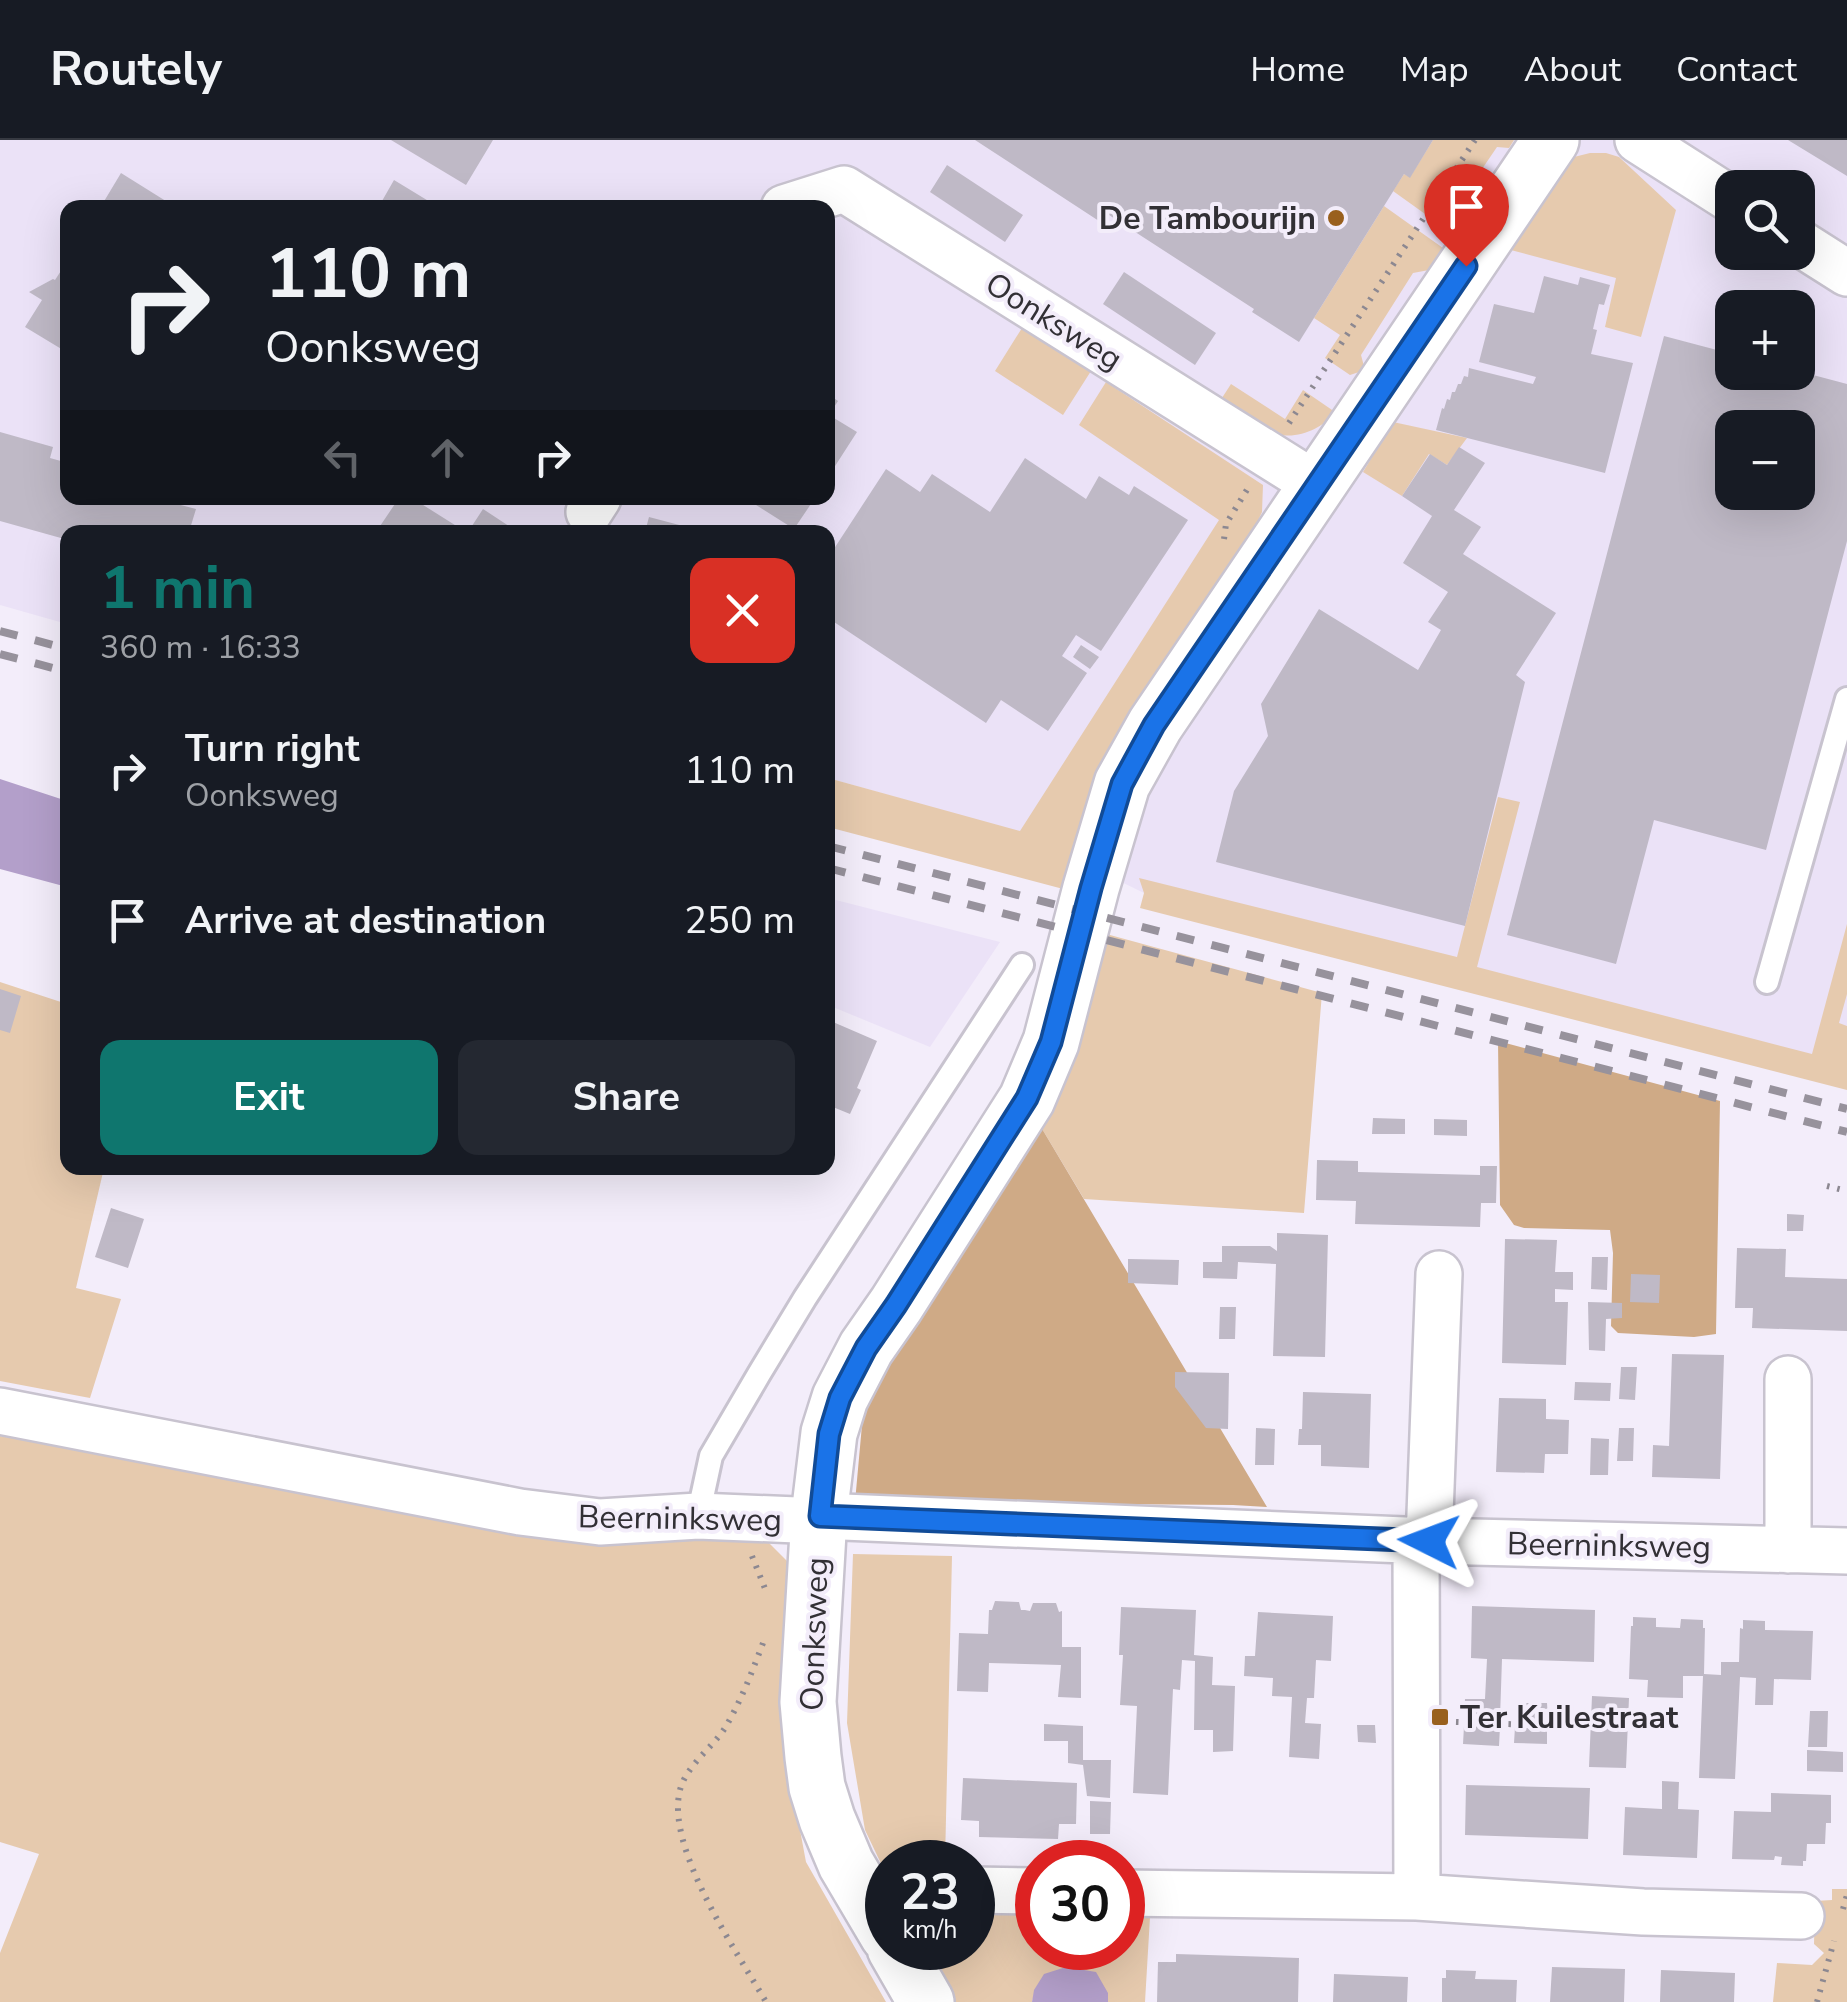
<!DOCTYPE html>
<html lang="en">
<head>
<meta charset="utf-8">
<style>
  :root { --surface:#171b24; --page:#242831; --text:#f1f3f6; --muted:#9ea1a6; --line:#363941; --accent:#0f766e }
  body { margin:0; font-family:"Nunito Sans",sans-serif; background:var(--page); color:var(--text); height:100vh; display:flex; flex-direction:column; font-size:38px; white-space:nowrap }
  * { box-sizing:border-box; margin:0 }
  p { font-size:32px; color:var(--muted) }
  .icon { flex:none; width:55px; height:55px; fill:none; stroke:currentColor; stroke-width:2; stroke-linecap:round; stroke-linejoin:round }
  .map { position:relative; flex:1; overflow:hidden }
  .drawer { position:absolute; left:60px; top:385px; width:775px; height:650px; display:flex; flex-direction:column; background:var(--surface); border-radius:20px; box-shadow:0 10px 40px #0002 }
  .drawer>* { flex:none }
  .top-card { position:absolute; left:60px; top:60px; width:775px; height:305px; border-radius:20px; box-shadow:0 10px 40px #0002; background:#171b24; color:var(--text); overflow:hidden }
  .fabs { position:absolute; left:1715px; top:30px; display:grid; gap:20px }
  .fabs a { display:grid; place-items:center; width:100px; height:100px; border-radius:20px; background:var(--surface); box-shadow:0 10px 40px #0002; font-size:50px }
  .speed { position:absolute; left:865px; top:1700px; display:flex; gap:20px; font-size:50px; font-weight:700; text-align:center }
  .speed>* { display:grid; place-content:center; width:130px; height:130px; border-radius:50%; background:var(--surface); box-shadow:0 10px 40px #0002; line-height:1 }
  .speed small { font-size:25px; font-weight:400 }
  .speed .limit { border:15px solid #d22; background:#fff; color:#111 }
  .pin { position:absolute; display:grid; place-items:center; width:85px; height:85px; color:#fff; margin:-102px -42px; border-radius:50% 50% 50% 0; rotate:-45deg; box-shadow:0 0 10px #0007 }
  .pin .icon { rotate:45deg }
  .me { position:absolute; width:110px; margin:-55px; rotate:273deg; stroke-linejoin:round; filter:drop-shadow(0 0 8px #0008) }
  .turn { display:flex; align-items:center; gap:35px; height:210px; padding:0 40px; font-size:45px }
  .turn .icon { width:130px; height:130px; stroke-width:2.5 }
  .turn b { display:block; font-size:70px; line-height:85px }
  .lanes { display:flex; align-items:center; height:95px; padding:0 40px; background:#0003; justify-content:center; gap:50px; direction:ltr }
  .lanes .off { opacity:.35 }
  .round { display:grid; place-items:center; flex:none; width:105px; height:105px; border-radius:20px; background:var(--page) }
  .overview { display:flex; align-items:center; justify-content:space-between; height:170px; padding:0 40px }
  h1 { font-size:60px; font-weight:700; line-height:75px; color:var(--accent) }
  .primary-button { display:flex; gap:20px; margin-top:auto; padding:20px 40px }
  .primary-button a { flex:1; height:115px; border-radius:20px; background:var(--accent); color:#fff; font-size:40px; font-weight:700; line-height:115px; text-align:center }
  .primary-button a+a { background:var(--page); color:var(--text) }
  ul { padding:0; list-style:none }
  li { display:flex; align-items:center; gap:30px; height:150px; padding:0 40px }
  li div { flex:1 }
  li b { display:block; font-size:38px }
  li em { font-style:normal }
  header { display:flex; align-items:center; gap:60px; box-sizing:border-box; height:140px; padding:0 50px; background:var(--surface); border-bottom:2px solid var(--line) }
  header strong { font-size:48px }
  nav { display:flex; gap:55px; margin-inline-start:auto; font-size:35px }
  .map>svg:first-child { display:block }
  .built { fill:#ebe2f7; fill-rule:evenodd }
  .green { fill:#e6caae }
  .forest { fill:#cfaa86 }
  .water { fill:#b39fca }
  .building { fill:#bfb9c6; fill-rule:evenodd }
  .lines { fill:none; stroke-linecap:round; stroke-linejoin:round }
  .service-casing { stroke:#c8c3cf; stroke-width:28 }
  .minor-casing { stroke:#c8c3cf; stroke-width:50 }
  .secondary-casing { stroke:#c8c3cf; stroke-width:60 }
  .path { stroke:#8c8891; stroke-width:6; stroke-dasharray:2.5 8; stroke-linecap:butt }
  .service { stroke:#fff; stroke-width:22 }
  .minor { stroke:#fff; stroke-width:45 }
  .secondary { stroke:#fff; stroke-width:55 }
  .rail { stroke:#97929c; stroke-width:8; stroke-dasharray:18 18; stroke-linecap:butt }
  .route-casing { stroke:#114b97; stroke-width:25 }
  .route { stroke:#1a73e8; stroke-width:18 }
  .poi-dot { fill:#99601d; stroke:#f3edfa; stroke-width:4 }
  .labels { text-anchor:middle; stroke-width:8; stroke-linejoin:round; paint-order:stroke }
  .poi-label { font-size:32px; font-weight:bold; fill:#323035; stroke:#f3edfa; text-anchor:end }
  .street-label { font-size:32px; fill:#323035; stroke:#f3edfa }
</style>
</head>
<body>
<header>
<strong>Routely</strong>
<nav><a>Home</a><a>Map</a><a>About</a><a>Contact</a></nav>
</header>
<div class="map">
<svg width="1847" height="1862" viewBox="0 0 1847 1862">
  <rect width="100%" height="100%" fill="#f3edfa"/>
  <path class="built" d="M0,0H1847V937L1144,753L1019,692L828,638V392H68L67,484L0,465ZM1732,48H1798V112H1732ZM68,68H828V358H68ZM1732,168H1798V232H1732ZM1732,288H1798V352H1732Z
    M828,758L1000,802L930,907L828,865Z"/>
  <path class="green" d="M1433,0H1514L1509,8L1497,7L1465,54L1473,66L1453,94L1393,51L1404,34L1410,37Z
    M1590,13H1606L1619,17L1676,70L1641,197L1605,187L1616,138L1507,109L1562,20Z
    M1384,66L1443,108L1429,130L1413,133L1361,215L1365,230L1350,235L1325,218L1340,195L1314,178Z
    M1022,188L1091,231L1063,275L995,231Z
    M1106,242L1263,345L1262,372L1256,385L1117,596L1067,750L828,687V638L1020,691L1219,380L1079,285Z
    M1231,244L1285,279L1303,250L1335,272C1324,288 1297,300 1277,294C1258,287 1238,271 1220,261Z
    M1393,282L1467,298L1447,325L1429,314L1402,356L1363,332Z
    M1498,657L1520,662L1477,827L1812,914L1847,784V854L1839,883L1847,886V950L1140,768L1144,753L1139,738L1457,817Z
    M1099,792L1322,853L1304,1073L1084,1059L1035,977Z
    M0,842L67,864L68,1028H104L76,1148L121,1159L90,1258L0,1241Z
    M0,1296L525,1386L766,1400L792,1426L783,1599L806,1722L886,1862H0V1813L39,1714L0,1702Z
    M853,1414L952,1416L945,1722H888L887,1736L865,1690L847,1583Z
    M1832,1749H1847V1862H1773L1777,1823L1812,1825L1824,1813L1814,1804L1815,1761L1832,1760Z
    M973,1770L1037,1773L1038,1808H1122L1123,1776L1150,1777L1145,1862H1108V1853L1035,1850L1032,1862H953L922,1808H972Z"/>
  <path class="forest" d="M1498,901L1720,961L1716,1194L1694,1197L1618,1193L1611,1186L1613,1113L1610,1090L1524,1088L1514,1085L1500,1065Z
    M1035,977L1267,1367L1233,1365L855,1362L865,1252Z"/>
  <path class="water" d="M0,639L67,661V747L0,729Z
    M1066,1827L1096,1832L1108,1853V1862H1032L1034,1850L1044,1834Z"/>
  <path class="building" d="M391,0H493L466,45Z
    M975,0H1433L1410,38L1404,34L1299,202L1252,172L1254,169L1109,75L1102,83Z
    M1788,0H1847V36Z
    M947,25L1023,75L1005,102L930,52Z
    M121,33L177,68H100Z
    M394,40L440,68H378Z
    M68,120V213L25,187L42,160L29,152L53,139L55,140Z
    M1124,132L1216,193L1195,225L1103,164Z
    M1544,136L1578,145L1580,137L1610,145L1604,165L1599,164L1593,189L1597,190L1591,214L1633,223L1605,333L1436,290L1442,268L1444,269L1447,259L1450,260L1452,252H1455L1458,244H1461L1464,236L1468,237L1469,228L1533,244L1536,237L1479,222L1494,164L1534,173Z
    M1664,196L1732,214V232L1798,231L1847,244V401L1766,710L1654,680L1616,824L1507,795ZM1732,288H1798V352H1732Z
    M828,254L838,261L829,275L857,292L828,337Z
    M0,292L53,307L50,318L68,323V358H154L196,369L189,392H68V400L0,381Z
    M1459,307L1485,323L1454,370L1481,387L1463,414L1556,473L1516,535L1525,542L1465,786L1216,722L1234,651L1268,596L1261,564L1319,469L1418,530L1441,490L1428,482L1448,452L1403,423L1432,376L1402,356L1430,314L1447,325Z
    M1025,318L1086,359L1099,336L1129,355L1134,346L1188,380L1101,511L1076,495L1062,516L1087,533L1048,591L1001,560L986,583L828,478V418L886,329L920,352L932,334L990,372Z
    M399,358H412L466,392H376Z
    M745,358H815L794,389Z
    M483,369L518,392H468Z
    M649,377L702,391V392H645Z
    M1081,505L1099,517L1090,529L1073,517Z
    M0,849L21,856L10,893L0,890Z
    M833,882L877,901L857,948L861,950L850,974L828,965V896Z
    M1373,978L1405,979V994H1372Z
    M1434,979L1467,980V996L1434,995Z
    M1317,1020L1358,1021V1032L1480,1035V1026H1497L1496,1063H1481L1480,1087L1355,1084L1356,1061L1316,1060Z
    M111,1068L144,1079L128,1128L95,1117Z
    M1787,1074L1804,1075L1803,1091H1787Z
    M1277,1093L1328,1095L1325,1217L1273,1216L1276,1124L1238,1122L1237,1139L1203,1138V1122H1222V1106H1270L1277,1111Z
    M1505,1099L1557,1100L1555,1132H1573V1150L1555,1149V1162H1568L1566,1225L1502,1223Z
    M1737,1108L1786,1109L1785,1137L1847,1139V1191L1752,1188L1753,1168H1735Z
    M1592,1117H1608L1607,1150L1591,1149Z
    M1128,1119L1179,1120L1178,1145L1128,1143Z
    M1631,1134L1660,1135L1659,1163L1630,1162Z
    M1588,1162L1622,1163V1178L1606,1179L1605,1211L1589,1210Z
    M1220,1167H1236L1235,1199H1219Z
    M1672,1214L1724,1215L1720,1339L1652,1337L1653,1305L1669,1306Z
    M1621,1227H1637L1635,1260L1619,1259Z
    M1175,1232L1229,1233L1228,1289L1206,1288L1175,1247Z
    M1575,1242L1611,1243L1610,1261L1574,1260Z
    M1303,1252L1371,1254L1369,1328L1321,1326V1305H1298L1299,1289H1302Z
    M1499,1258L1546,1259V1279L1569,1280L1568,1314H1545L1544,1333L1496,1332Z
    M1256,1288L1275,1289L1274,1325H1255Z
    M1619,1288H1634L1633,1321H1617Z
    M1591,1298L1609,1299L1608,1335H1590Z
    M995,1461L1019,1462L1021,1470H1025L1030,1471L1033,1463H1056L1059,1472L1062,1471V1507H1081V1558L1058,1557L1061,1525L989,1523L988,1552L957,1551L959,1493L988,1494L989,1470H992Z
    M1472,1466L1595,1470L1594,1522L1502,1519L1500,1578L1464,1577L1465,1559H1485L1487,1519L1471,1518Z
    M1121,1467L1196,1470L1194,1515L1213,1517L1212,1545L1235,1546L1233,1611L1213,1612V1590H1194L1195,1521L1182,1520L1180,1550L1173,1549L1168,1655L1133,1653L1137,1566L1120,1565L1123,1515H1119Z
    M1258,1472L1333,1476L1331,1521L1316,1520L1314,1558H1307L1305,1583L1321,1584L1319,1619L1289,1617L1292,1557L1272,1556L1273,1538L1244,1536L1245,1516H1255Z
    M1633,1477L1656,1478V1487L1680,1488L1681,1479L1703,1480V1488H1705L1704,1534L1721,1535V1522H1739L1740,1488L1743,1489V1480L1765,1481V1490L1813,1491L1811,1540L1774,1539L1773,1565H1755L1756,1538L1740,1537L1735,1639L1699,1638L1703,1536H1683V1558L1647,1557L1648,1540L1629,1539L1631,1486H1633Z
    M1592,1556L1629,1558L1626,1628L1589,1627Z
    M1515,1563H1547L1548,1580L1515,1578Z
    M1810,1571H1828L1827,1607H1808Z
    M1044,1584L1083,1586V1620H1111L1110,1658L1087,1656L1083,1625L1068,1623V1601H1044Z
    M1357,1585H1375L1376,1603L1358,1602Z
    M1464,1586L1500,1587L1499,1606L1463,1604Z
    M1515,1587L1547,1588V1604L1514,1603Z
    M1807,1610L1843,1612V1632L1807,1631Z
    M963,1638L1077,1643L1076,1684H1059L1058,1699L979,1697V1681L961,1680Z
    M1662,1641L1679,1642L1678,1669L1699,1670L1697,1718L1623,1715L1625,1667L1662,1669Z
    M1466,1645L1590,1648L1588,1699L1465,1695Z
    M1771,1653L1831,1655V1683H1826L1825,1704H1807L1806,1721H1803V1726L1781,1725L1782,1717L1775,1716L1774,1720L1732,1719L1734,1671L1771,1672Z
    M1090,1661L1111,1662L1110,1694H1090Z
    M1176,1814L1299,1818L1298,1862H1157L1158,1822H1176Z
    M1552,1827L1625,1829L1624,1862H1550Z
    M1446,1830L1476,1831L1475,1839L1517,1840L1516,1862H1442V1838H1446Z
    M1661,1830L1735,1833L1734,1862H1660Z
    M1334,1834L1408,1837L1407,1862H1333Z"/>
  <g class="lines">
    <defs>
      <path id="service" d="M1767,842L1847,559
        M698,1376L711,1316L759,1234L805,1158L1022,825"/>
      <path id="minor" d="M1638,0L1732,60
        M784,68L844,49L1318,346
        M1798,102L1847,133
        M589,372L598,358
        M1788,1239V1410
        M0,1271L520,1372L600,1382L698,1376L797,1380L819,1376L1429,1401L1847,1411
        M1416,1399L1417,1757
        M1429,1401L1439,1134
        M972,1750L1038,1751
        M1122,1753L1417,1757L1643,1772L1801,1776"/>
      <path id="secondary" d="M888,1795L846,1724L827,1679L817,1647L813,1617L808,1562L819,1376L829,1293L840,1258L866,1208L896,1165L1027,959L1051,902L1091,748L1122,644L1155,585L1551,0
        M895,1808L926,1862"/>
    </defs>
    <use href="#service" class="service-casing"/>
    <use href="#minor" class="minor-casing"/>
    <use href="#secondary" class="secondary-casing"/>
    <path class="path" d="M1289,283L1475,0
      M1224,399L1226,384L1248,348
      M1827,1046L1847,1051
      M752,1416L766,1451
      M763,1503C752,1532 741,1561 725,1588C712,1608 686,1626 680,1650C665,1708 737,1812 766,1862
      M1456,1582L1559,1586
      M1843,1769L1847,1755
      M1817,1862L1834,1801"/>
    <use href="#service" class="service"/>
    <use href="#minor" class="minor"/>
    <use href="#secondary" class="secondary"/>
    <path class="rail" d="M0,491L68,509
      M0,514L68,532
      M828,706L1847,969
      M828,728L1847,992"/>
  </g>
  <g class="lines">
    <defs>
      <path id="route" d="M1429,1401L820,1376L829,1294L840,1258L866,1208L896,1165L1027,958L1051,902L1091,748L1122,644L1154,585L1466,126"/>
    </defs>
    <use href="#route" class="route-casing"/>
    <use href="#route" class="route"/>
  </g>
  <g class="poi-dot">
    <circle cx="1336" cy="78" r="10"/>
    <rect x="1430" y="1567" width="20" height="20" rx="5"/>
  </g>
  <g class="labels">
    <g class="poi-label">
      <text x="1316" y="89">De Tambourijn</text>
      <text x="1460" y="1588" text-anchor="start">Ter Kuilestraat</text>
    </g>
    <g class="street-label">
      <text transform="translate(1054 181) rotate(32)" y="11">Oonksweg</text>
      <text transform="translate(680 1378) rotate(1)" y="11">Beerninksweg</text>
      <text transform="translate(1609 1405) rotate(1)" y="11">Beerninksweg</text>
      <text transform="translate(814 1494) rotate(-88)" y="11">Oonksweg</text>
    </g>
  </g>
</svg>
<div class="fabs">
<a><svg class="icon" aria-label="search" viewBox="0 0 24 24"><circle cx="10" cy="10" r="6"/><path d="M15 15l6 6"/></svg></a>
<a>+</a>
<a>−</a>
</div>
<div class="speed"><div>23<small>km/h</small></div><div class="limit">30</div></div>
<div class="pin" style="left:1466px;top:126px;background:#d93025"><svg class="icon" aria-label="arrive" viewBox="0 0 24 24"><path d="M6 21V4h12l-3 4 3 4H6"/></svg></div>
<svg class="me" style="left:1429px;top:1401px" viewBox="-20 -20 40 40"><path d="M0-17L14 15 0 8-14 15z" fill="#1a73e8" stroke="#fff" stroke-width="4"/></svg>
<div class="top-card">
<div class="turn"><svg class="icon" aria-label="right" viewBox="0 0 24 24"><path d="M7 20v-9h11M14 6l5 5-5 5"/></svg><div><b>110 m</b>Oonksweg</div></div>
<div class="lanes"><svg class="icon off" aria-label="left" viewBox="0 0 24 24"><path d="M17 20v-9H6M10 6l-5 5 5 5"/></svg><svg class="icon off" aria-label="ahead" viewBox="0 0 24 24"><path d="M12 20V5M6 11l6-6 6 6"/></svg><svg class="icon" aria-label="right" viewBox="0 0 24 24"><path d="M7 20v-9h11M14 6l5 5-5 5"/></svg></div>
</div>
<section class="drawer">
<div class="overview"><div><h1>1 min</h1><p>360 m · 16:33</p></div><a class="round" style="background:#d93025;color:#fff"><svg class="icon" aria-label="close" viewBox="0 0 24 24"><path d="M6 6l12 12M18 6L6 18"/></svg></a></div>
<ul>
<li><svg class="icon" aria-label="right" viewBox="0 0 24 24"><path d="M7 20v-9h11M14 6l5 5-5 5"/></svg><div><b>Turn right</b><p>Oonksweg</p></div><em>110 m</em></li>
<li><svg class="icon" aria-label="arrive" viewBox="0 0 24 24"><path d="M6 21V4h12l-3 4 3 4H6"/></svg><div><b>Arrive at destination</b></div><em>250 m</em></li>
</ul>
<div class="primary-button"><a>Exit</a><a>Share</a></div>
</section>
</div>
</body>
</html>
